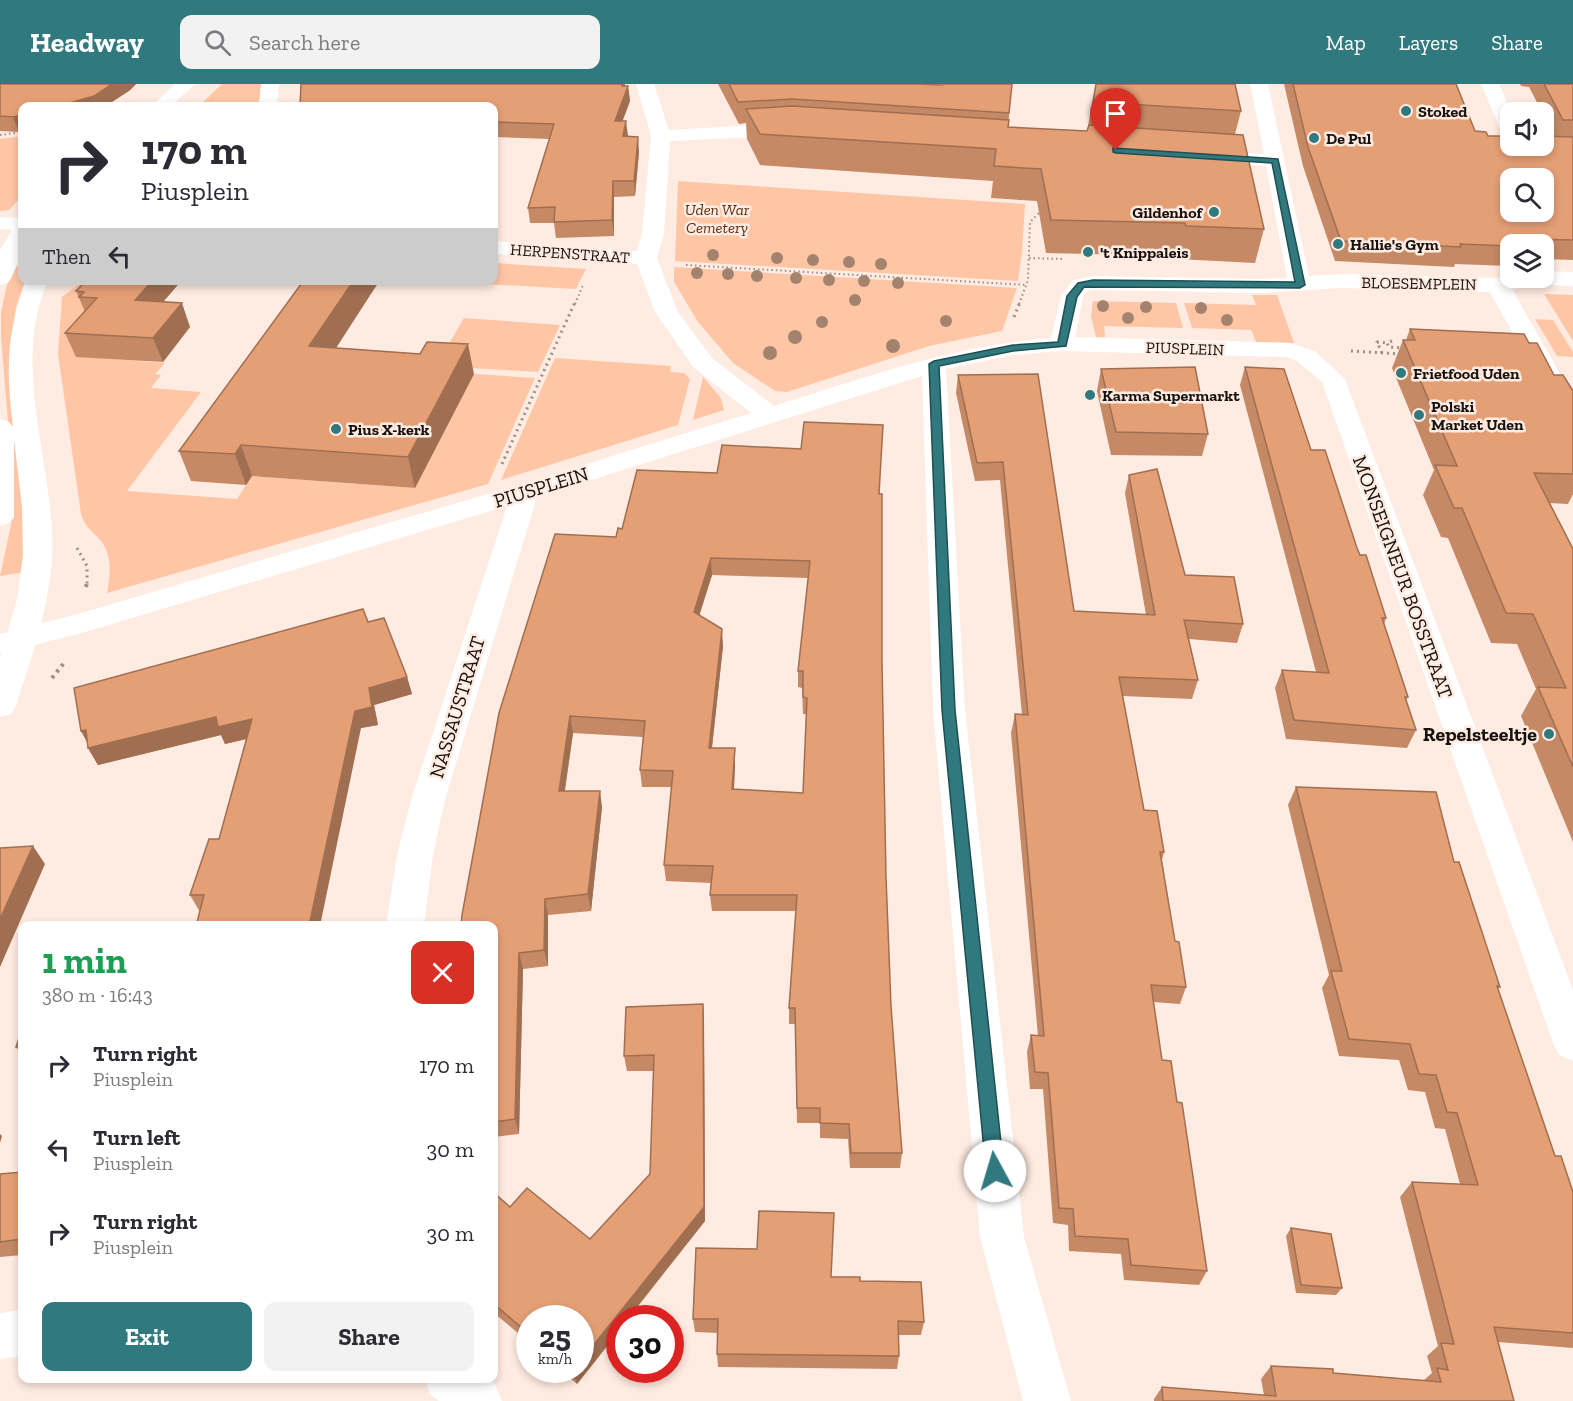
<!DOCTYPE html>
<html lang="en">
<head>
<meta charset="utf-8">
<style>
  :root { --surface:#fff; --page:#f2f2f3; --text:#2b2b33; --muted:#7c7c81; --accent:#30797e }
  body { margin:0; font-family:"Zilla Slab",serif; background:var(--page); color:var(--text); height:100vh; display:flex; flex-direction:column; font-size:22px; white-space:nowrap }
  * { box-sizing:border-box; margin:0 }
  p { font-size:20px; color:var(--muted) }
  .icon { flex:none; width:33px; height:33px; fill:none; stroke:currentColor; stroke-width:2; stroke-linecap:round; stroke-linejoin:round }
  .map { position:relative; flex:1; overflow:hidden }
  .drawer { position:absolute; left:18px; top:837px; width:480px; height:462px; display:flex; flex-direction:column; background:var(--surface); border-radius:12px; box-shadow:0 3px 9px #0003 }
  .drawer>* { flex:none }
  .hud { position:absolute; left:18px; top:18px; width:480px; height:183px; border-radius:12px; box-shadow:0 3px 9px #0003; background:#fff; color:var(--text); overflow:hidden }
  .tools { position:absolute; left:1500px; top:18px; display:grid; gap:12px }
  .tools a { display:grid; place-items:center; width:54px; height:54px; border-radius:12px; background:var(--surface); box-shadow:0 3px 9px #0003; font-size:30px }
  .speed { position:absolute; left:516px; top:1221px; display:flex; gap:12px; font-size:30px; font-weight:700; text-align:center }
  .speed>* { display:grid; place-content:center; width:78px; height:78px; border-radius:50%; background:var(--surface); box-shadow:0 3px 9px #0003; line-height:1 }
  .speed small { font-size:15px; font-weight:400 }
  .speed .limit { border:9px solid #d22; background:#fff; color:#111 }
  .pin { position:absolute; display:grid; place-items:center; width:51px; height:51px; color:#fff; margin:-62px -26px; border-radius:50% 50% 50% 0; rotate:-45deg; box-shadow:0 0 6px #0007 }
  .pin .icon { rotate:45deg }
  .me { position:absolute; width:66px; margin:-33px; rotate:354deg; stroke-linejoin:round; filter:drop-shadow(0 0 4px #0008) }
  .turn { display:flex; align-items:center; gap:21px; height:126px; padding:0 24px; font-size:27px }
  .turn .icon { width:78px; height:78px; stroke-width:2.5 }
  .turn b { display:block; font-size:42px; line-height:51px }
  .then { display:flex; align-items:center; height:57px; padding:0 24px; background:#0003; gap:12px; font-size:22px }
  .round { display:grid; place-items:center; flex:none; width:63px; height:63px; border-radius:12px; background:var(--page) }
  .headline { display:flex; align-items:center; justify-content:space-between; height:102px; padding:0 24px }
  h1 { font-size:36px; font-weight:700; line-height:45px; color:#1e9e55 }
  .cta { display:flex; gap:12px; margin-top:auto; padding:12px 24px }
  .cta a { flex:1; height:69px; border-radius:12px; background:var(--accent); color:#fff; font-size:24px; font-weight:700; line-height:69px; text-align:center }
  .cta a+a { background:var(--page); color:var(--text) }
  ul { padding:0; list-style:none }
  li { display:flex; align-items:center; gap:18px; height:84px; padding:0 24px }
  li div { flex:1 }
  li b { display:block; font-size:22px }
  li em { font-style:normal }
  header { display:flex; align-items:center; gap:36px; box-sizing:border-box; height:84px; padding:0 30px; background:var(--accent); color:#fff }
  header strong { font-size:28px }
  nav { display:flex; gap:33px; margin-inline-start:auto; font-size:21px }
  .search { width:420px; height:54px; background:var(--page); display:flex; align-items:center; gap:15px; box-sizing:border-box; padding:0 21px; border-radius:12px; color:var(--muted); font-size:22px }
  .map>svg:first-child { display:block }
  .green { fill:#ffc6a5 }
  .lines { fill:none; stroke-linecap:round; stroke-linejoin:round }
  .path-far2 { stroke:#9c8f87; stroke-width:2; stroke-dasharray:1.5 3; stroke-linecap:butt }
  .path-far1 { stroke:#9c8f87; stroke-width:3; stroke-dasharray:2 4; stroke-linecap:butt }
  .path { stroke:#9c8f87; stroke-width:4; stroke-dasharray:3 4.5; stroke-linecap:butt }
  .minor { fill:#fff; fill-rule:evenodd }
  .tertiary { fill:#fff; fill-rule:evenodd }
  .tree { fill:#a4836e }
  .wall { fill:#c58965; fill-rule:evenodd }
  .shaded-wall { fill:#a06f52 }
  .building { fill:#e59f75; stroke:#a06f52; stroke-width:1.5; fill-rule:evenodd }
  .route { fill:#30797e; stroke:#1f4f52; stroke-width:1.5 }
  .poi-dot { fill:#30797e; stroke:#feebe1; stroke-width:2 }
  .labels { text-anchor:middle; stroke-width:5; stroke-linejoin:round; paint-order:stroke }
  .far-poi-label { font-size:16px; font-weight:bold; fill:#18120e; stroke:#feebe1; text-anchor:start }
  .far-park-label { font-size:16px; font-style:italic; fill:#5b2e0f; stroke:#feebe1 }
  .far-street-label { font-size:16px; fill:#18120e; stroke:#feebe1 }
  .street-label { font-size:20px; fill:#18120e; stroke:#feebe1 }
  .poi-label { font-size:20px; font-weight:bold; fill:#18120e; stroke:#feebe1; text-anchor:end }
</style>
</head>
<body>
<header>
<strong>Headway</strong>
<div class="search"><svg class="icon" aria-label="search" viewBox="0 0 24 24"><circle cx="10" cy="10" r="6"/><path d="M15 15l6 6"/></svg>Search here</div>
<nav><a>Map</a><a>Layers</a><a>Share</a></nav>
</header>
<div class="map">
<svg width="1573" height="1317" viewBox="0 0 1573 1317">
  <rect width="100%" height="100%" fill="#feebe1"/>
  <path class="green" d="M222,0H261L259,22H199Z
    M22,52V112L9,126L0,127V55Z
    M678,97L1025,120L1022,169L1018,197L675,177Z
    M494,179L586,185L576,205L483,200L485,197L494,196Z
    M22,182V196L25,197L16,223L12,251L25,438V488L0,492L11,441L14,412L1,253V228L11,183Z
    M674,183L1017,204L1002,247L929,262L787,308L775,307L733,279L698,238L674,198Z
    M83,197H118L76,272L165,279L155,290L161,291L151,304L201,308L127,407L237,415L252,392L415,404L474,290L535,294L488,400L107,509C110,492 113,472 101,457C92,446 86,445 81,430L58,270L62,213Z
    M1544,210L1573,211V257Z
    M1252,211H1277L1294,259L1256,258L1251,246L1192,244L1184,219L1256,221Z
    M1093,217L1176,219L1183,244L1104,242L1105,253H1096L1091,232Z
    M464,234L560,241L538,288L436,282Z
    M1535,235L1553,236L1573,268V273L1557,272Z
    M555,274L671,282L670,288L684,289L690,295L678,341L501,396Z
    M703,293L721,314L724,326L693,336Z"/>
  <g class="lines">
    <path class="path-far2" d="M0,51L22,48
      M1029,174L1063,175
      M686,181L1027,201
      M575,220L583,201
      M1019,220L1028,196L1030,138L1041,127"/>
    <path class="path-far1" d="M1014,233L1020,218
      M1392,257L1387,259L1389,263L1404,264
      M1351,267L1401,270
      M1382,269L1377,258L1387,259
      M502,380L575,218
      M77,464L87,482V500"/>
    <path class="path" d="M86,503L87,498
      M52,594L64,579"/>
    <path class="minor" d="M261,0H279L277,22H259Z
      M636,0H654L669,46L792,39L799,41L801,45L799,49L792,51L670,57L664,149L657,174L678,228L712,274L774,322C865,293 955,261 1051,254L1061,212L1073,196L1093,192L1259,195L1287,194L1266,82L1202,78L1195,76L1192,72L1195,68L1202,66L1264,70L1250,0H1268L1309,192L1343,190L1498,194L1510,192L1544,194V187L1573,188V202L1539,201L1512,205L1573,313V343L1564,340L1560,335L1490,208L1343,204L1259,209L1093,206L1088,207L1083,213L1075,253L1289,259L1315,267L1345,295L1573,906V977L1559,971L1553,959L1322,298L1297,277L1286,273L1062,267L1013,271L946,285L965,626L1024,1153L1071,1317H1023L980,1153L933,626L922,292L537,413L445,716L433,771L424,842H386L397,771L411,716L507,422L89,547L0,570V550L74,531L515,402L751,329L694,284L655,228L637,180L494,170V157L637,167L642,149L651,52Z
      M1481,0H1499L1511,28L1510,53L1503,51L1501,47Z
      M0,133L22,134V146L0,145Z
      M22,1226V1272L0,1275V1229Z
      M424,1294H488L495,1300L502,1317H439L431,1311Z"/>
    <path class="tertiary" d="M175,0H195L171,22H152Z
      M22,141C24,159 19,183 8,199L0,201V166L14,142Z
      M26,196H48C44,208 39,219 37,231C22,303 49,377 52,449C55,508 34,566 16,622L11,630L0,633V574L17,515L23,471L22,423L14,355V433L10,439L0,442V335L9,338L13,343C6,285 6,251 26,196Z"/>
  </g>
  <g class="tree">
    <circle cx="713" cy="171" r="6"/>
    <circle cx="777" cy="174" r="6"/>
    <circle cx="813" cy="176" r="6"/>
    <circle cx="849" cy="178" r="6"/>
    <circle cx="881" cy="180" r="6"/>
    <circle cx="697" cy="189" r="6"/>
    <circle cx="728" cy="190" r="6"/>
    <circle cx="757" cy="192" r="6"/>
    <circle cx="796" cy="194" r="6"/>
    <circle cx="829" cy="196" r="6"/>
    <circle cx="864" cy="197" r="6"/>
    <circle cx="898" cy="199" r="6"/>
    <circle cx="855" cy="216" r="6"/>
    <circle cx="1103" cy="222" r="6"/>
    <circle cx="1146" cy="223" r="6"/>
    <circle cx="1201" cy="224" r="6"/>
    <circle cx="1128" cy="234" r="6"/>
    <circle cx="1227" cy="236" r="6"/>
    <circle cx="946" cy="237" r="6"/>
    <circle cx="822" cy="238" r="6"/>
    <circle cx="795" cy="253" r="7"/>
    <circle cx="893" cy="262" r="7"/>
    <circle cx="770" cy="269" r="7"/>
  </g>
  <path class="wall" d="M0,0H136L129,7L22,22V47L19,48L0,47Z
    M718,0H917L942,1L1012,0L1008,43L1087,47L1096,0L1241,27L1235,50L1264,145L1255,179L1178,175L1177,172L1046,169L1037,117L991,114L993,97L760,81L747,55L746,39L739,40Z
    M1284,0H1456L1475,47L1488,52L1554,53L1544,31V28H1542L1529,3L1521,2L1520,0H1573V176L1544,175V160H1510V182L1455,180L1454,183L1335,177L1303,82Z
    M625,2H628L630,17L622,37L628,53L639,68L635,112L614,113V152L556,154L554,139H530L528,124L549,55L494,53V22Z
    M87,196H182L163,218L190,243L163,278L76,273L65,249L85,228L76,207Z
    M1410,245L1529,259L1554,291L1573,307V410L1568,420L1550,419L1573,465V758L1521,632L1536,605L1517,560L1491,559L1448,454L1441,453L1423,411L1434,386L1392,284L1403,256H1406Z
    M336,264L474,290L415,404L252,392L246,401L191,397L179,367Z
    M1245,283L1311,366L1357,464L1386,534L1384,540L1408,613L1406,616L1416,646L1407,664L1286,655L1275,604L1282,586L1316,588L1240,301Z
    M1101,285L1208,350L1202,372L1111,371L1097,307Z
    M1038,290L1074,527L1146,531L1125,409L1129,391L1185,491L1243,540L1237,559L1189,555L1198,596L1192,615L1123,612L1144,726L1164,768L1162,776L1175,857L1186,903L1180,920L1153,918L1162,976L1177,1018L1207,1187L1199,1201L1124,1196L1121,1170L1069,1167L1068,1141L1053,1139L1043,1005H1030L1027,968L1031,951L1038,952L1011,649L1015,630L1022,631L1000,396L975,397L956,309L958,291Z
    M879,410L886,793L891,922L902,1069L900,1084H850L848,1055L820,1054V1039H797L795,940H789V924L796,827H712L710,811L711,799L666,797L664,781L672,703H642L640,686L643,653L573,649L565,707L602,723L591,827L548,831V882L523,885L519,1050L494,1053V842L616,453L622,445ZM712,491L808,494L798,587V603L802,604L803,630H807L803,709L734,705L735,681L712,664L723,562L699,532Z
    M368,538L407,593L412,610L374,621L378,641L361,644L200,828L190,811L219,755L246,655L225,660L221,651L98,681L88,664Z
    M1296,703L1454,778L1500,903L1498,905L1555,1072L1573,1108V1264L1498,1258L1514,1317H1154V1315L1162,1303L1264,1311L1261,1295L1271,1282L1333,1289L1424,1296L1432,1289L1427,1272L1438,1262L1400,1113L1412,1098L1460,1100L1445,1045L1435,1044L1425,1008L1408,1006L1399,976L1339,972L1322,904L1329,891L1288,721Z
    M703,920L704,935L705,1137L577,1300L560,1286H580L530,1234V1259L494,1229V1109L510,1123L590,1155L650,1090L654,987H627L624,972Z
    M22,945V971L16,963Z
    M22,1088V1171L0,1173V1090Z
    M1291,1144L1342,1204L1336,1211L1296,1209L1286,1152Z
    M831,1193L860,1197L924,1238L921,1251H898L899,1272L897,1285L718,1283L717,1270L718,1249L695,1248L693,1235Z"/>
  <path class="shaded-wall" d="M112,0H136L129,7L106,22H59Z
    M622,0H625L624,15L628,2L630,17L617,52L615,37Z
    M22,31V47L19,48L13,33Z
    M626,37L628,52L624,68L623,52Z
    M638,53L639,68L635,112L634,97Z
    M613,97L614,113V152L612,136Z
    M153,196H182L144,240L135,216Z
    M354,196H380L318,292L309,262Z
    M182,219L190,243L163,278L153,254Z
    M468,260L474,290L415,404L408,373Z
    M241,361L252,392L246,401L235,370Z
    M711,474L712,491L695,545L694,528Z
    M722,545L723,562L710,681L709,664Z
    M407,593L412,610L374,621L378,641L361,644L320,842H309L355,627L369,604Z
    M570,632L573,649L562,724L559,707Z
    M216,633L252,635L259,652L225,660L221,651L98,681L88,664H90L81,647L86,646Z
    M735,664V681L733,722L732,705Z
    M600,707L602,723L591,827L588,810Z
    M33,762L45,780L0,883V835Z
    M545,815L548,831V882L544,866Z
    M519,869L523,885L519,1050L515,1035Z
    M703,920L704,935L705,1137L628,1234H620V1246L577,1300L573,1288L574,1286H580V1278L704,1123Z
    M0,1050L2,1052L0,1059Z"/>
  <path class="building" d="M0,0H112L94,12L59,22H22V31L13,33L0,32Z
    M301,0H622V2H628L615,37H626L623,52L638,53L634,97H613L612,136L554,138L555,123L528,124L554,40L494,38V22H300Z
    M729,0H917L942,1L943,0H1012L1009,29L792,15L738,18Z
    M1096,0H1235L1241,27L1093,18Z
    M1293,0H1456L1475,47L1486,48L1488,52H1510V62H1544V52L1573,53V156L1533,155L1538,160H1510V162L1460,160L1461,163L1341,157L1308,63ZM1510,94H1544V128H1510Z
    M1544,0H1573V36H1563Z
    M792,22L1009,36L1008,43L1087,47L1089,41L1243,51L1264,145L1186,142L1185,139L1051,136L1041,85L994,82L996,65L760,50L746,25Z
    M87,196H153L135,216L182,219L153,254L65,249L97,214L79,213L84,208L76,207Z
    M304,196H354L309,262L420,270L427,258L468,260L408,373L241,361L235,370L179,367Z
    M1410,245L1524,250L1529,259H1537L1554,291H1563L1573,307V390L1534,389L1573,465V683L1538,603L1566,604L1533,530L1506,529L1462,424H1454L1435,381L1457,382L1403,256H1415Z
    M1195,283L1208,350L1116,348L1101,285Z
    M1245,283L1284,285L1311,366H1325L1357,464L1360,471H1366L1386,534H1382L1408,613H1405L1416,646L1294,636L1282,586L1329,589Z
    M1038,290L1074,527L1155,531L1129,391L1157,385L1185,491L1234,493L1243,540L1184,536L1198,596L1119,593L1144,726L1157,727L1164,768H1160L1175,857L1179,858L1186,903L1151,901L1162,976L1171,977L1177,1018L1182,1019L1207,1187L1131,1181L1128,1155L1075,1152L1073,1125L1059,1124L1048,989L1035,988L1031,951L1044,952L1015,630L1028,631L1003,378L977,379L958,291Z
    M804,338L883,341L879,410H882V578L886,793L891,922L902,1069H851L849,1040L820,1039V1024H797L795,924H789L797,811H710L713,782L664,781L673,687L640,686L645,637L570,632L559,707H600L588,810L545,815L544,866L519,869L515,1035L494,1038V842H461L462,831L499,629L555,450L616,453L618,444L622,445L637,386L717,389L722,361L801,365ZM711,474L810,477L798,587H803V613L807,614L803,709L732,705L735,664H709L722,545L694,528Z
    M363,525L368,538L384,534L407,593L369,604L372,623L355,627L309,842H196L204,811H190L209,755H219L252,635L218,643L216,633L88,664L86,646L81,647L74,604Z
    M1296,703L1436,708L1454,778H1459L1500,903L1497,902L1555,1072H1561L1573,1108V1249L1494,1243L1514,1317H1163L1162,1303L1276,1312L1271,1282L1333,1285V1289L1441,1298L1437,1284L1448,1286L1441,1259L1454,1260L1412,1098L1478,1101L1457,1029L1447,1028L1436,991L1419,990L1410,960L1349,955L1331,887H1342Z
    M33,762L0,835V764Z
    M703,920L704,1123L580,1278V1234H530V1251L494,1220V1109L510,1123L527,1104L590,1155L650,1090L654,971L624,972L626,923Z
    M22,945V963H16Z
    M22,1088V1155L0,1158V1090Z
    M759,1127L834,1129L831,1193H860V1197L921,1198L924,1238L898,1237L899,1272L717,1270L718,1235H693L696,1164L757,1165Z
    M1291,1144L1331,1150L1342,1204L1301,1201Z"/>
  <path class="route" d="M1113,64L1278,75L1305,201L1300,204L1084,203L1077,213L1066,262L1013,267L939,282L955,626L1004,1087L1001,1093L995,1095L989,1093L986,1087L942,626L929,280L934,277L1013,261L1058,258L1067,212L1078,199L1093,196L1295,198L1272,79L1116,69L1113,68Z"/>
  <g class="poi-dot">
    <circle cx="1406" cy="27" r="6"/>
    <circle cx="1314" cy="54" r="6"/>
    <circle cx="1214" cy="128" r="6"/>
    <circle cx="1338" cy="160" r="6"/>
    <circle cx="1088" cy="168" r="6"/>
    <circle cx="1401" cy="289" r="6"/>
    <circle cx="1090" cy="311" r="6"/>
    <circle cx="1419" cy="331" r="6"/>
    <circle cx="336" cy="345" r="6"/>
    <circle cx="1549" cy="650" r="6"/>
  </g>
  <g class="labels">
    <g class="far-poi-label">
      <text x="1418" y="33">Stoked</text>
      <text x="1326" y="60">De Pul</text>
      <text x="1202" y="134" text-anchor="end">Gildenhof</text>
      <text x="1350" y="166">Hallie's Gym</text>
      <text x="1100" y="174">'t Knippaleis</text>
      <text x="1413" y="295">Frietfood Uden</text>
      <text x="1102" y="317">Karma Supermarkt</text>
      <text x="1431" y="328">Polski<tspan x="1431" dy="18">Market Uden</tspan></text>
      <text x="348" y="351">Pius X-kerk</text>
    </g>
    <g class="far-park-label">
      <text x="717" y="131">Uden War<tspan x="717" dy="18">Cemetery</tspan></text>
    </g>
    <g class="far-street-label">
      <text transform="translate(570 169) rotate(4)" y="6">HERPENSTRAAT</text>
      <text transform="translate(1419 199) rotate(1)" y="6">BLOESEMPLEIN</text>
      <text transform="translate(1185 264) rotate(2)" y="6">PIUSPLEIN</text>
    </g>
    <g class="street-label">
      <text transform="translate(541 403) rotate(-17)" y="7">PIUSPLEIN</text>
      <text transform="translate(1403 493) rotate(70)" y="7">MONSEIGNEUR BOSSTRAAT</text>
      <text transform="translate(457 623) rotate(-73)" y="7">NASSAUSTRAAT</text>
    </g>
    <g class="poi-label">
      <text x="1537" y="657">Repelsteeltje</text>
    </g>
  </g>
</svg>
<div class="tools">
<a><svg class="icon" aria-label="sound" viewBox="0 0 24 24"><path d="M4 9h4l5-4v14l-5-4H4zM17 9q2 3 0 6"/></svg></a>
<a><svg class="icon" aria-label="search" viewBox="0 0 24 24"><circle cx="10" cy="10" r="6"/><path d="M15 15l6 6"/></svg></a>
<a><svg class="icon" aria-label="layers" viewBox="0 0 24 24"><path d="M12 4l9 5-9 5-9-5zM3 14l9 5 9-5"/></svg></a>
</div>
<div class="speed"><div>25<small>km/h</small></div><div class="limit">30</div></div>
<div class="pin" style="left:1116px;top:66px;background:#d93025"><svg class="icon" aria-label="arrive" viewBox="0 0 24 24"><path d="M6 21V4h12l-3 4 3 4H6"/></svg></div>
<svg class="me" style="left:995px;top:1087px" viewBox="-20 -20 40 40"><circle r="19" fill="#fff"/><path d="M0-13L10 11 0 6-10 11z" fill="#30797e"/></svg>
<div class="hud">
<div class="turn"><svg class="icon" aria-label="right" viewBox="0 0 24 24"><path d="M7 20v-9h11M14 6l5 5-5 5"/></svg><div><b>170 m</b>Piusplein</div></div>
<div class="then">Then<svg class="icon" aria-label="left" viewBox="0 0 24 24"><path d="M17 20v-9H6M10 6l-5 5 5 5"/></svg></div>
</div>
<section class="drawer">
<div class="headline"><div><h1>1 min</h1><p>380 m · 16:43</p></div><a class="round" style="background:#d93025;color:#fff"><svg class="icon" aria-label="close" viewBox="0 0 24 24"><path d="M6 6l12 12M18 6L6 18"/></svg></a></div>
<ul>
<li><svg class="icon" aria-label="right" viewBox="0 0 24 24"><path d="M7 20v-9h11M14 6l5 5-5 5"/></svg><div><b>Turn right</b><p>Piusplein</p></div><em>170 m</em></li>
<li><svg class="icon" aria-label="left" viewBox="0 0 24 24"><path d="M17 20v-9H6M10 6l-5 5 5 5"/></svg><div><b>Turn left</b><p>Piusplein</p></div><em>30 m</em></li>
<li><svg class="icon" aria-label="right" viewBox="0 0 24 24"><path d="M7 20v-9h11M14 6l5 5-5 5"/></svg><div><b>Turn right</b><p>Piusplein</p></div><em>30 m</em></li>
</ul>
<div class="cta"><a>Exit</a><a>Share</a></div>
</section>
</div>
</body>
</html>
